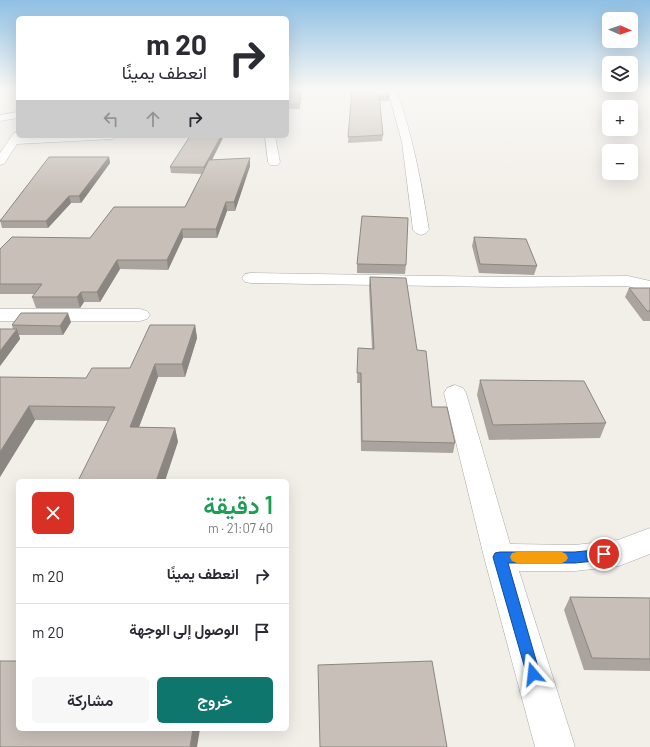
<!DOCTYPE html>
<html lang="ar">
<head>
<meta charset="utf-8">
<style>
  :root { --surface:#fff; --page:#f7f7f7; --text:#2b2b33; --muted:#7c7c81; --line:#e1e1e2; --accent:#0f766e }
  body { margin:0; font-family:Barlow,Vazirmatn,sans-serif; background:var(--page); color:var(--text); direction:rtl; height:100vh; display:flex; flex-direction:column; font-size:15px; white-space:nowrap }
  * { box-sizing:border-box; margin:0 }
  p { font-size:13px; color:var(--muted) }
  .icon { flex:none; width:22px; height:22px; fill:none; stroke:currentColor; stroke-width:2; stroke-linecap:round; stroke-linejoin:round }
  .map { position:relative; flex:1; overflow:hidden; direction:ltr }
  .side { position:absolute; left:16px; top:479px; width:273px; height:252px; display:flex; flex-direction:column; background:var(--surface); border-radius:6px; box-shadow:0 4px 16px #0002; direction:rtl }
  .side>* { flex:none }
  .banner { position:absolute; left:16px; top:16px; width:273px; height:122px; border-radius:6px; box-shadow:0 4px 16px #0002; direction:rtl; background:#fff; color:var(--text); overflow:hidden }
  .needle { width:26px; rotate:92deg }
  .tools { position:absolute; left:602px; top:12px; display:grid; gap:8px }
  .tools a { display:grid; place-items:center; width:36px; height:36px; border-radius:6px; background:var(--surface); box-shadow:0 4px 16px #0002; font-size:20px }
  .pin { position:absolute; display:grid; place-items:center; width:34px; height:34px; color:#fff; margin:-17px; border:2px solid #fff; border-radius:50%; box-shadow:0 1px 4px #0007 }
  .me { position:absolute; width:44px; margin:-22px; rotate:343deg; stroke-linejoin:round; filter:drop-shadow(0 0 3px #0008) }
  .turn { display:flex; align-items:center; gap:14px; height:84px; padding:0 16px; font-size:18px }
  .turn .icon { width:52px; height:52px; stroke-width:2.5 }
  .turn b { display:block; font-size:28px; line-height:34px }
  .lanes { display:flex; align-items:center; height:38px; padding:0 16px; background:#0003; justify-content:center; gap:20px; direction:ltr }
  .lanes .off { opacity:.35 }
  .round { display:grid; place-items:center; flex:none; width:42px; height:42px; border-radius:6px; background:var(--page) }
  .headline { display:flex; align-items:center; justify-content:space-between; height:68px; padding:0 16px }
  h1 { font-size:24px; font-weight:600; line-height:30px; color:#1e9e55 }
  .button { display:flex; gap:8px; margin-top:auto; padding:8px 16px }
  .button a { flex:1; height:46px; border-radius:6px; background:var(--accent); color:#fff; font-size:16px; font-weight:600; line-height:46px; text-align:center }
  .button a+a { background:var(--page); color:var(--text) }
  ul { padding:0; list-style:none }
  li { display:flex; align-items:center; gap:12px; height:56px; padding:0 16px; border-top:1px solid var(--line) }
  li div { flex:1 }
  li b { display:block; font-size:15px }
  li em { font-style:normal }
  .map>svg:first-child { display:block }
  .lines { fill:none; stroke-linecap:round; stroke-linejoin:round }
  .minor-casing { stroke:#a9a9a9; stroke-width:1 }
  .minor { fill:#fff; fill-rule:evenodd }
  .wall { fill:#aba49e }
  .shaded-wall { fill:#8b8681 }
  .building { fill:#c7bfb8; stroke:#8b8681 }
  .route { fill:#1a73e8; stroke:#114b97 }
  .slow { fill:#f59e0b }
</style>
</head>
<body>
<div class="map">
<svg width="650" height="747" viewBox="0 0 650 747">
  <rect width="100%" height="100%" fill="#f2efe9"/>
  <g class="lines">
    <defs>
      <path id="minor" d="M388,90H396C413,135 421,182 429,230L426,233L421,235L416,233L413,230L402,142Z
        M18,112V118L0,121V115Z
        M18,132V136H23L22,137L118,136L113,139L17,144L4,164L0,165V153L14,133Z
        M265,136H275L280,162L278,165H270L268,162Z
        M251,273L499,277L628,276L650,281V292L627,286L499,287L251,283L245,282L242,278L245,274Z
        M0,309H140L147,311L150,315L147,319L140,321H0Z
        M455,385L463,388L466,393L510,544L575,545L618,540L650,528V554L619,566L575,571H519L575,747H535L484,557L444,393L447,388Z"/>
    </defs>
    <use href="#minor" class="minor-casing"/>
    <use href="#minor" class="minor"/>
  </g>
  <path class="wall" d="M287,90H301L300,109H287Z
    M352,90L390,96L389,101H380L383,135L382,141L348,143Z
    M109,157L110,163L81,203H71L48,228H2L0,220Z
    M212,160L250,166L235,211H227L217,238H183L168,270L120,269L100,302H84L80,308H36L32,297L35,294H0V249L90,238L185,207L202,174L171,173L170,167Z
    M474,237L537,266L534,275L479,273L472,246Z
    M357,264L406,265L405,274L357,273Z
    M370,277L417,350L432,407L455,443L453,453L361,451L360,383H357L358,348L372,349L369,286Z
    M629,288H650V321H643L625,297Z
    M71,322L63,335H19L20,339L0,366V329H13L12,325Z
    M195,325L197,338L185,377H158L139,427L175,428L178,442L108,421L35,420L0,477V377L86,378L130,368Z
    M480,380L606,423L600,438L489,440L477,395Z
    M570,597L650,598V671L584,670L564,610Z"/>
  <path class="shaded-wall" d="M221,136H224L205,174L204,167Z
    M109,157L110,163L81,203L79,196Z
    M250,158V166L235,211L234,202Z
    M69,196L71,203L48,228L46,221Z
    M226,202L227,211L217,238L216,229Z
    M182,229L183,238L168,270L167,260Z
    M117,260L120,269L100,302L97,292Z
    M81,292L84,302L80,308L77,297Z
    M68,313L71,322L63,335L60,326Z
    M195,325L197,338L185,377L182,364Z
    M17,329L20,339L0,366V351Z
    M155,364L158,377L134,440L130,427Z
    M29,406L35,420L0,477V452Z
    M175,428L178,442L165,481H156Z
    M193,729H200L197,747H190Z"/>
  <path class="building" d="M287,90H301L300,104H287Z
    M352,90H386L390,96H379L383,135L348,137Z
    M190,136H221L204,167H170Z
    M49,157H109L79,196H69L46,221H0Z
    M250,158L234,202H226L216,229H182L167,260H117L97,292H81L77,297H32L42,284H0V249L12,237L90,238L114,207H185L209,160Z
    M362,216L408,218L406,265L357,264Z
    M474,237L526,239L537,266L480,264Z
    M370,277L406,278L417,350L426,351L432,407H447L455,443L362,441L361,373H357L358,348L374,349Z
    M629,288H650V311H647Z
    M21,313H68L60,326L12,325Z
    M150,325H195L182,364H155L130,427L175,428L156,481H78L115,407L29,406L0,452V377L86,378L92,368H130Z
    M0,329H17L0,351Z
    M480,380L584,381L606,423L493,425Z
    M570,597L650,598V659L592,658Z
    M0,661H18V729H193L190,747H0Z
    M432,661L447,747H320L318,665Z"/>
  <linearGradient id="sky" x2="0" y2="1"><stop stop-color="#8fc0e4"/><stop offset="0.46" stop-color="#f9f8f5"/><stop offset="1" stop-color="#f9f8f5" stop-opacity="0"/></linearGradient>
  <rect width="650" height="194" fill="url(#sky)"/>
  <path class="route" d="M604,549L609,551L611,554L609,558L604,560L575,563H508L540,674L538,679L533,681L528,679L493,557L495,553L500,552H575Z"/>
  <path class="slow" d="M517,552H562L566,554L568,558L566,561L562,563H517L512,561L510,557L512,553Z"/>
</svg>
<div class="tools">
<a><svg class="needle" viewBox="-14 -14 28 28"><path d="M0-13l5 13h-10z" fill="#e53935"/><path d="M0 13l5-13h-10z" fill="#7c7c81"/></svg></a>
<a><svg class="icon" aria-label="layers" viewBox="0 0 24 24"><path d="M12 4l9 5-9 5-9-5zM3 14l9 5 9-5"/></svg></a>
<a>+</a>
<a>−</a>
</div>
<div class="pin" style="left:604px;top:554px;background:#d93025"><svg class="icon" aria-label="arrive" viewBox="0 0 24 24"><path d="M6 21V4h12l-3 4 3 4H6"/></svg></div>
<svg class="me" style="left:533px;top:674px" viewBox="-20 -20 40 40"><path d="M0-17L14 15 0 8-14 15z" fill="#1a73e8" stroke="#fff" stroke-width="4"/></svg>
<div class="banner">
<div class="turn"><svg class="icon" aria-label="right" viewBox="0 0 24 24"><path d="M7 20v-9h11M14 6l5 5-5 5"/></svg><div><b>20 m</b>انعطف يمينًا</div></div>
<div class="lanes"><svg class="icon off" aria-label="left" viewBox="0 0 24 24"><path d="M17 20v-9H6M10 6l-5 5 5 5"/></svg><svg class="icon off" aria-label="ahead" viewBox="0 0 24 24"><path d="M12 20V5M6 11l6-6 6 6"/></svg><svg class="icon" aria-label="right" viewBox="0 0 24 24"><path d="M7 20v-9h11M14 6l5 5-5 5"/></svg></div>
</div>
<section class="side">
<div class="headline"><div><h1>1 دقيقة</h1><p>40 m · 21:07</p></div><a class="round" style="background:#d93025;color:#fff"><svg class="icon" aria-label="close" viewBox="0 0 24 24"><path d="M6 6l12 12M18 6L6 18"/></svg></a></div>
<ul>
<li><svg class="icon" aria-label="right" viewBox="0 0 24 24"><path d="M7 20v-9h11M14 6l5 5-5 5"/></svg><div><b>انعطف يمينًا</b></div><em>20 m</em></li>
<li><svg class="icon" aria-label="arrive" viewBox="0 0 24 24"><path d="M6 21V4h12l-3 4 3 4H6"/></svg><div><b>الوصول إلى الوجهة</b></div><em>20 m</em></li>
</ul>
<div class="button"><a>خروج</a><a>مشاركة</a></div>
</section>
</div>
</body>
</html>
